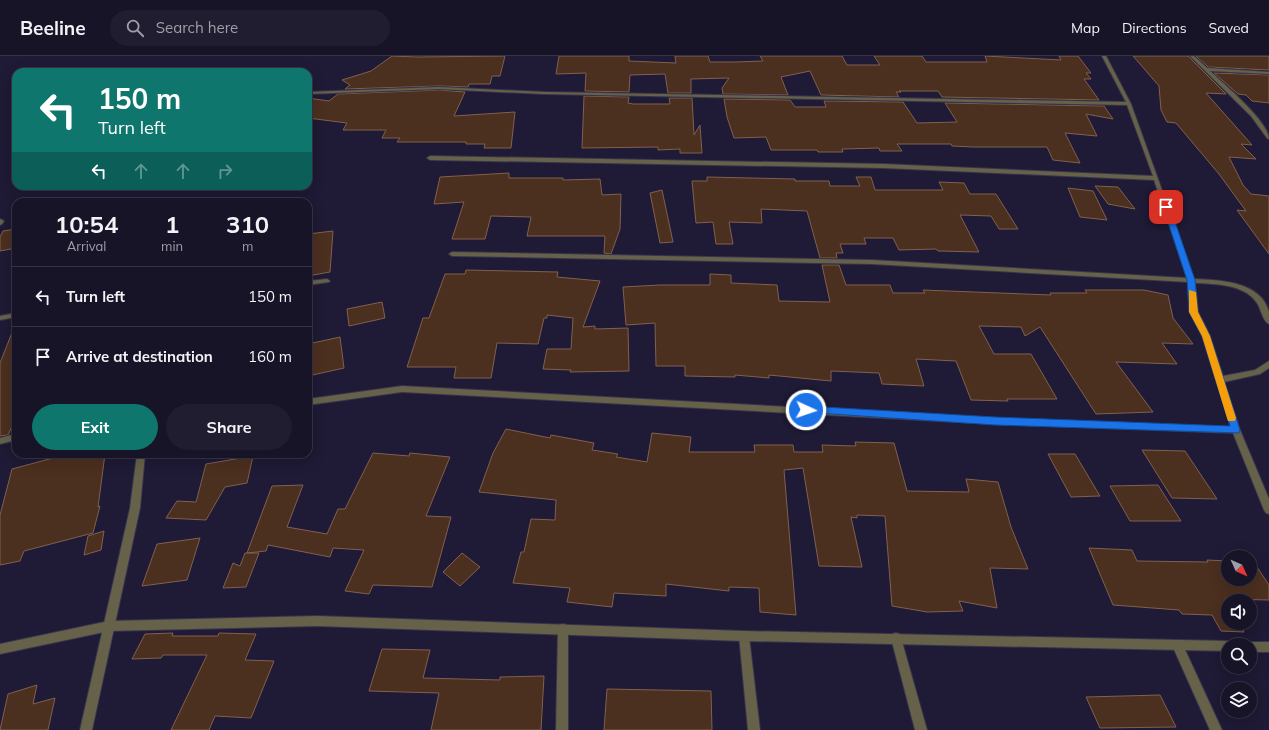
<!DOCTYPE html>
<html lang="en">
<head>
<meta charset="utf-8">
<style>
  :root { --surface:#171428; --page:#201d30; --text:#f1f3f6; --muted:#9e9ea8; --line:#363345; --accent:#0f766e }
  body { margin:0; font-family:Mulish,sans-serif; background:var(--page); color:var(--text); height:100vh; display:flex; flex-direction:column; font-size:15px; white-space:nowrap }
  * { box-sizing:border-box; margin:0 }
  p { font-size:13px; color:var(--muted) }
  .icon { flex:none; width:22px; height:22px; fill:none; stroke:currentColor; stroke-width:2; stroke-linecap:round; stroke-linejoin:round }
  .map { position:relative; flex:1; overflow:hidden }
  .sheet { position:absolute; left:12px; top:142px; width:300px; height:260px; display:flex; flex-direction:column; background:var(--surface); border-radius:12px; box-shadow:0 4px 16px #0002,0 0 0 1px var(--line) }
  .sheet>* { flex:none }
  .top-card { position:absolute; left:12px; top:12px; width:300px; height:122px; border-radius:12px; box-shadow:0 4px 16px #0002,0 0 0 1px var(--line); background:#0f766e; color:#fff; overflow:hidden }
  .needle { width:26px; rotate:135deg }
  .fabs { position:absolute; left:1221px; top:494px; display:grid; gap:8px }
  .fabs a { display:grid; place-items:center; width:36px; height:36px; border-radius:50%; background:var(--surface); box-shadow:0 4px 16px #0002,0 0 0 1px var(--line); font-size:20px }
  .pin { position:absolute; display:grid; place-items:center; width:34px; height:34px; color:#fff; margin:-17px; border-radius:8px; box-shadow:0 2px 6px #0006 }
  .me { position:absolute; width:44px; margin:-22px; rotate:93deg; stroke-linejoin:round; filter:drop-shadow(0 0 3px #0008) }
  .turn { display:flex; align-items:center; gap:14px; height:84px; padding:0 20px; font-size:18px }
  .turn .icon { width:52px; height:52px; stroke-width:2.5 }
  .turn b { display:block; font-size:28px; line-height:34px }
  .lanes { display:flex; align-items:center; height:38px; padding:0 20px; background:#0003; justify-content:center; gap:20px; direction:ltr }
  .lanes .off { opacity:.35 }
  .eta { display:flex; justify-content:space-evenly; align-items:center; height:68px; text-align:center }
  .eta b { font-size:24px; font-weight:700; line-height:28px }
  .cta { display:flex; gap:8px; margin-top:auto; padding:8px 20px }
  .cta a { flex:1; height:46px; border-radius:24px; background:var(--accent); color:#fff; font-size:16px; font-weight:700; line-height:46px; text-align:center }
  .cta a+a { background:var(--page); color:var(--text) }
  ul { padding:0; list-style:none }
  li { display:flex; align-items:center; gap:12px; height:60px; padding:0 20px; border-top:1px solid var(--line) }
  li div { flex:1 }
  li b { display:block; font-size:15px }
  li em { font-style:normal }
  header { display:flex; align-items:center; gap:24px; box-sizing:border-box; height:56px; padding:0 20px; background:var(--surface); border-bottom:1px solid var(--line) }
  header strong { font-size:19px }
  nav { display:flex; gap:22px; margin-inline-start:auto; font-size:14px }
  .search { width:280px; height:36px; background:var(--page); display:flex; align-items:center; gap:10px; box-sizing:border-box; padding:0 14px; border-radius:22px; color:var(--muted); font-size:15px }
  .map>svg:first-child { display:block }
  .building { fill:#4b2f1f; stroke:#81604f }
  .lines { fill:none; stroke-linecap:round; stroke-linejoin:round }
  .minor-casing { stroke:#38344e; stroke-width:2 }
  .tertiary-casing { stroke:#38344e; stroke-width:2 }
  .minor { fill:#666149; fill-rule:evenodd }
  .tertiary { fill:#666149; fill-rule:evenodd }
  .route { fill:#1a73e8; stroke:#114b97 }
  .slow { fill:#f59e0b }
</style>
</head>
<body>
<header>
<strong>Beeline</strong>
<div class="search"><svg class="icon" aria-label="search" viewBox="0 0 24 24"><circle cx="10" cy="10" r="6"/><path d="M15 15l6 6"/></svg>Search here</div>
<nav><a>Map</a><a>Directions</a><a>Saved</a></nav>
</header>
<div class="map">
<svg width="1269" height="674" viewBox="0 0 1269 674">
  <rect width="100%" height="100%" fill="#1f1a35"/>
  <path class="building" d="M392,0L417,1L505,0L500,20H492L490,28H469L468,31L439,30L345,33L350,29L342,24L371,15Z
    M559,0H629V5L676,7L675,0H708L710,6H734L763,5L760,0H842L847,9H880L874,0H922L926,6H987L985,0L1061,4L1059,0H1078L1091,17H1086L1091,23H1084L1099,44L942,41L938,35H899L901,36H896L899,41L821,39L810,15L781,21L788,39L723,38L722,32L729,22L691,23V37H668L665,18L630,19L629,36L585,35L586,17L556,18Z
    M1133,0H1188L1226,38L1206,37L1252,89L1241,88L1256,103L1229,101L1243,129L1251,138L1269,140V198L1237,154L1246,155L1219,118L1176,67L1167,66L1161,54L1159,30Z
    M1196,0H1269V14L1208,11Z
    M1214,17L1269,19V47L1252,45L1246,39L1238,38Z
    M439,34L465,36L454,60L515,56L511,92H484L485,88H466V86H397L400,82H382L386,74H343L347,67L308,62V42L329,45L338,38Z
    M584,40L629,41L628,47L633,48H670L669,42H692L694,79L700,69L702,97H680V93L658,94V91L582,92Z
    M724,43L790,44L795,51H826L824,45L903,46L917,67L957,66L945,47L1104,50L1113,63L1086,58L1097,80L1065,77L1080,107L1053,104L1047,91H973L952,90L951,88H897L902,95H880L879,92L842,93L843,96H818L817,94H771L766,81L734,82L727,61Z
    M509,117V122H563V124L600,123L602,139L621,138L620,173L611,198L604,197L605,180H527L531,161L491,160L485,183H452L464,146L434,148L440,121Z
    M707,121L795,123V125H829L830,130H860L856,121H871L875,134H943L939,126L964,127L970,138H996L1018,173H999L991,160L960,159L979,196L938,195L936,193L899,194L893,182H864L866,188H840L843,197H836L837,202H820L807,155L761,153L762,167L729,166L733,188H716L713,166L696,167L692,125H707Z
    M1095,130L1118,131L1135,153L1108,148Z
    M1068,132L1093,135L1107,164L1080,161Z
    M662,134L673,186L660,187L650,137Z
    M16,173V192L0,195V181L3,175Z
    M333,175L330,216L308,220V178Z
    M822,209H839L846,229H890L893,237H925L923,234L1051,239L1050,237H1087L1085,234H1144L1168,239L1173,262L1193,288L1162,287L1177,308L1116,306L1153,356L1096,358L1040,271L1025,280L1021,271L979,270L994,298H1031L1057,343H1007L1008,345L971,344L956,305L916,303L924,330L882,328L879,317L831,315V325L769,319V322L735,319V321L685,320V310H656L655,267L626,269L623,231L659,229H710V218L731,219V227L777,229L779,245L830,246Z
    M466,214L558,216L557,221L600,225L583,271L595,270V273L628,272L629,315L570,316L571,314L543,313L547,293H571L573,262L547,259V262H544L538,288L497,287L491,322H454L456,311H407L423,262H429L445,218H465Z
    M382,246L385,262L349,270L347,253Z
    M15,269L16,362L8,379L0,380V307Z
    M340,281L344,312L308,320V288Z
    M506,373L550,382L551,379L594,387L592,394L618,398L616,401L647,406L652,377L691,381L689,396H755L754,389H793L794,396H823L822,389L856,390L855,386L894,387L907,435L969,436L966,423L998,426L1011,471L1028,513L990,512L997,552L959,545L963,555L927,556L892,550L885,460L857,459V462L851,461L862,511L819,510L803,412L784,414L796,559L760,556L759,532L729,531V535L666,528V540L614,537L612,551L567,546L570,532L513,527L521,496H524L531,463L555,464L556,444L479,436L493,397Z
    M1142,394L1185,395L1217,443L1172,442Z
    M373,397L409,400L410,397L450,401L426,460L451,461L432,531L373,529L369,538L345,535L364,494L333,492L330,501L268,489L266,495L247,497L272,430L303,429L287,471L327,478L338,453H345Z
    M68,398H105L98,451L100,450L93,477L24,495L20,505L0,509V459L12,413Z
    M1048,398H1075L1100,440L1071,441Z
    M253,400L247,427L225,431L206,464L166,462L177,445L196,446L206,408Z
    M1158,429L1181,465H1130L1110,430Z
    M104,475L101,494L84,499L88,480Z
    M200,482L187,524L142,530L157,488Z
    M1089,492L1132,494L1137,505L1208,506L1207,504L1228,505V523H1250V505H1253L1269,529V544L1225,543L1228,548V567H1239L1244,576L1221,575L1212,559L1182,558L1179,554L1113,549Z
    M245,497H259L246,531L223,532L233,507L240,510Z
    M462,497L480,511L460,530L443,516Z
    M173,577L172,580H218L219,577L256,578L245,604L274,605L251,662L215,660L209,674H171L207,599H163L161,602L132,603L145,578Z
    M382,593L430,594L423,622L500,624V621L544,620L541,674H431L439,637L369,635Z
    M37,629L33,648L55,642L48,674H0L8,638Z
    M607,633L711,635L712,674H604Z
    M1160,639L1176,671L1100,672L1086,641Z"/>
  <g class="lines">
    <defs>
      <path id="minor" d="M1102,0H1106L1131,48L1194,223C1219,224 1261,225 1269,256C1269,260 1269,265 1269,268C1263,266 1261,253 1257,247C1245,228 1215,228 1195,227L1198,256L1210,280L1223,320L1255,314L1269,305V312L1260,318L1224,326L1240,374L1269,443V458L1266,457L1264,454L1233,377L995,368L402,336L308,349V343L402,330L995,362L1231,371L1202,280L1190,256L1188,226L872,208L452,200L449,198L452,196L872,204L1187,222L1154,124L884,112L430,104L427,102L430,100L884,108L1153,120L1127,49L544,38L439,33L308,38V36L439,31L544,36L1126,46Z
        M1190,0H1194L1207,12L1269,16V18L1210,15C1223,27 1269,66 1269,83L1267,82L1251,60Z
        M0,163L4,165L2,168L0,169Z
        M327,223L330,225L329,226L308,229V225Z
        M16,257V261L0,264V260Z
        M16,378V384L0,388V382Z
        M137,398H145L140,452L92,674H80L130,452Z
        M563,568L567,569L568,573V674H556L558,573L559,569Z
        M744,575L748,576L749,580L760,674H748L739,580L740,576Z
        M896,577L900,578L901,582L927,674H915L891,582L892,578Z
        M1177,584L1181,585L1222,674H1210L1172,589L1173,585Z"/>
      <path id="tertiary" d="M317,560L744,575L1228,585L1232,586L1233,589H1228V595L744,585L317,570L109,575L0,598V588L109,565Z
        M1250,586H1269V596H1250V589H1245Z"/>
    </defs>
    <use href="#minor" class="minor-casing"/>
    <use href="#tertiary" class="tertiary-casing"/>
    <use href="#minor" class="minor"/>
    <use href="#tertiary" class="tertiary"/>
  </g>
  <path class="route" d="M1166,149L1170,151L1195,224L1198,256L1210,280L1240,374L1239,377L995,369L802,356V351L806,350L995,361L1230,370L1202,280L1189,256L1187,224L1163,151Z"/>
  <path class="slow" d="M1189,234L1196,236L1198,256L1210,280L1236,362L1235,365H1228L1227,362L1202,280L1189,256Z"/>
</svg>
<div class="fabs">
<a><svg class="needle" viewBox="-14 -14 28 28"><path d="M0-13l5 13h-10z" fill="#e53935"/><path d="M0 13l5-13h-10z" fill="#9e9ea8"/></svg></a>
<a><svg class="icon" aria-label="sound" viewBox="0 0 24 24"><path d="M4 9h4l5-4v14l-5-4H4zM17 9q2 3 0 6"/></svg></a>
<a><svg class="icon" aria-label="search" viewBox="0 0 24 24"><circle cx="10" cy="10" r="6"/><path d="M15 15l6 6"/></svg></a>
<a><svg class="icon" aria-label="layers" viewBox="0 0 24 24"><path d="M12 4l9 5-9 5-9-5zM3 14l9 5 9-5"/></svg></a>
</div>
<div class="pin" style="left:1166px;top:151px;background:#d93025"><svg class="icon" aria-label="arrive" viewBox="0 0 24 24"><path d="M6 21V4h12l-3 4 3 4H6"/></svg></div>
<svg class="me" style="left:806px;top:354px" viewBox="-20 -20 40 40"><circle r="17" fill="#1a73e8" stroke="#fff" stroke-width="3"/><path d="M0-11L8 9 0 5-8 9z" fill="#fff"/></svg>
<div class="top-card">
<div class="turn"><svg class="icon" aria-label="left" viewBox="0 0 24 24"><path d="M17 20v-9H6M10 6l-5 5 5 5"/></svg><div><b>150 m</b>Turn left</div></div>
<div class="lanes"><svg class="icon" aria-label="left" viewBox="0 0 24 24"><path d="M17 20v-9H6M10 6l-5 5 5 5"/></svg><svg class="icon off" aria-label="ahead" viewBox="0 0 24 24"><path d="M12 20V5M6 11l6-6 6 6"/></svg><svg class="icon off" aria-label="ahead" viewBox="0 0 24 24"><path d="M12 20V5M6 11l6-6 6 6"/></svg><svg class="icon off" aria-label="right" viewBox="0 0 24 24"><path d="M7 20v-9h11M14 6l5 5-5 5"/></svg></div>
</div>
<section class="sheet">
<div class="eta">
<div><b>10:54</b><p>Arrival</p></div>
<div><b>1</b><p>min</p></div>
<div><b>310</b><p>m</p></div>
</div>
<ul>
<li><svg class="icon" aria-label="left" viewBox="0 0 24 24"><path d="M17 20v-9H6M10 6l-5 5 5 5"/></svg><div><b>Turn left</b></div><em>150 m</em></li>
<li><svg class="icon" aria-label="arrive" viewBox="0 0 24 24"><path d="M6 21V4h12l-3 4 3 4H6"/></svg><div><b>Arrive at destination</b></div><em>160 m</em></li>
</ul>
<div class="cta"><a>Exit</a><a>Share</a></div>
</section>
</div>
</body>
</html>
